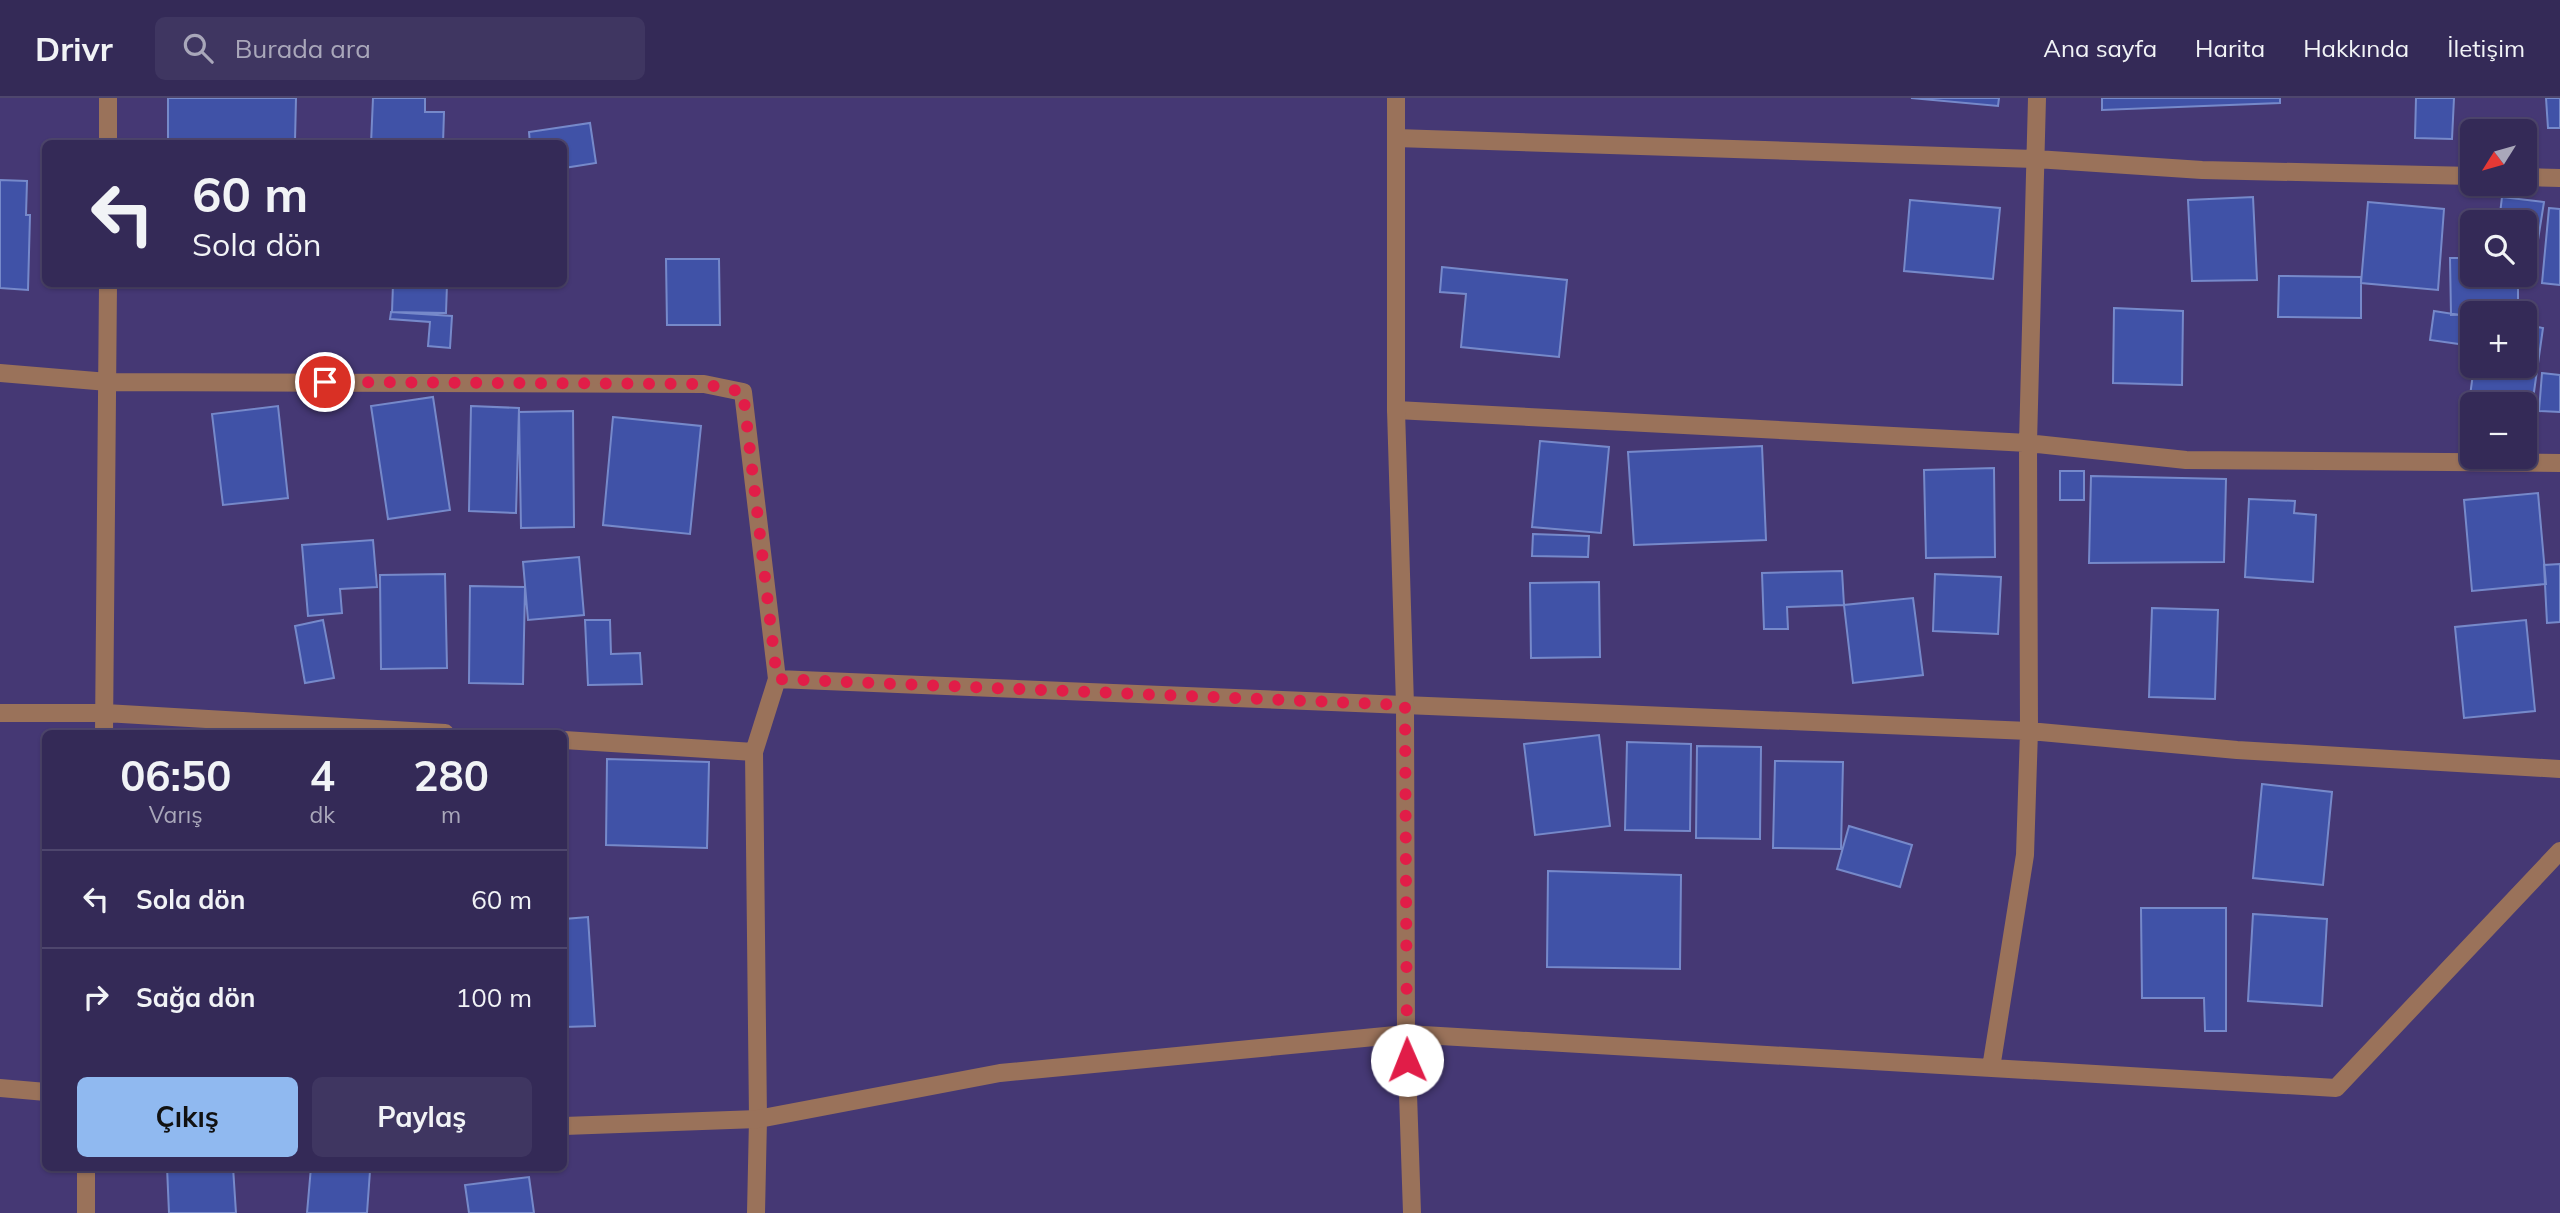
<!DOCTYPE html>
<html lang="tr">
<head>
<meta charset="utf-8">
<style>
  :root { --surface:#342a57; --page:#3f3661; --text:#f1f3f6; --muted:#a9a7ba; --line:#4e466d; --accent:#90b9f0 }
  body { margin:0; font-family:Mulish,sans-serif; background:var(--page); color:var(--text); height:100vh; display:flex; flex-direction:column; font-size:26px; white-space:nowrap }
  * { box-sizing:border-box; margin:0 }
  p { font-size:23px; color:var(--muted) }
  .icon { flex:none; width:38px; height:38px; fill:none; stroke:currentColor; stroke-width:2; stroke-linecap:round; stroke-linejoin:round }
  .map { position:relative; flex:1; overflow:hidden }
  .details { position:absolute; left:42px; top:632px; width:525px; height:441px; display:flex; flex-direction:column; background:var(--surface); border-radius:10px; box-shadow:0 2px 5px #0004,0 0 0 2px var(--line) }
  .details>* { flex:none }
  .hud { position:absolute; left:42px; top:42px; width:525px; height:147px; border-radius:10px; box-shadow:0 2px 5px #0004,0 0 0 2px var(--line); background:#342a57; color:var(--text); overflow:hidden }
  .needle { width:46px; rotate:233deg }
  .buttons { position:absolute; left:2460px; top:21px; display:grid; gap:14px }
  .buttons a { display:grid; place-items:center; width:77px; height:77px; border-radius:10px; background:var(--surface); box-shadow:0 2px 5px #0004,0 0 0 2px var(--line); font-size:35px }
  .pin { position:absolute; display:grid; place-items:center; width:60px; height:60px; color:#fff; margin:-30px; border:4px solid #fff; border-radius:50%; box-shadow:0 2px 7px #0007 }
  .me { position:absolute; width:77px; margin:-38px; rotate:359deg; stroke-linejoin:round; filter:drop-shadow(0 0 5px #0008) }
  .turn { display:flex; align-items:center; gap:24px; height:147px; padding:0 35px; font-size:32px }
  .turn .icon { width:91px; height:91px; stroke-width:2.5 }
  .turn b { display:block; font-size:49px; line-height:60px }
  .eta { display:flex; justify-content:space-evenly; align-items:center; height:119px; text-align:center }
  .eta b { font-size:42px; font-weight:700; line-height:49px }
  .button { display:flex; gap:14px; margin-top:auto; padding:14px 35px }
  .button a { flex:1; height:80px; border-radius:10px; background:var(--accent); color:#111; font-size:28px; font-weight:700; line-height:80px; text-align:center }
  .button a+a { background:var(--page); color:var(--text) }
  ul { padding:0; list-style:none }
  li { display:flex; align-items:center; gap:21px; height:98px; padding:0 35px; border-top:2px solid var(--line) }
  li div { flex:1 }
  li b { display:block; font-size:26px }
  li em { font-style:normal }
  header { display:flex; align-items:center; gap:42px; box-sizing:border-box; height:98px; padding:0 35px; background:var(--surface); border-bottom:2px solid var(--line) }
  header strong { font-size:33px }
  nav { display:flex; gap:38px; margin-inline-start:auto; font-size:24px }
  .search { width:490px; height:63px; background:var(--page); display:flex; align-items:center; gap:18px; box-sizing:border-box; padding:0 24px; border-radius:10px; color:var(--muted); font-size:26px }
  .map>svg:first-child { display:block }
  .building { fill:#4052a7; stroke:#7689ca; stroke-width:2 }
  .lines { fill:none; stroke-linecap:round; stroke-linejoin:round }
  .minor { stroke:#9a725a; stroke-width:18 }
  .tertiary { stroke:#9a725a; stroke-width:18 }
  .route { stroke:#e11d48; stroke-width:12; stroke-dasharray:0 21.6 }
</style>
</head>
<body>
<header>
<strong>Drivr</strong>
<div class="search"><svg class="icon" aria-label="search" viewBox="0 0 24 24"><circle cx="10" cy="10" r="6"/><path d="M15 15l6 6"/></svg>Burada ara</div>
<nav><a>Ana sayfa</a><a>Harita</a><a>Hakkında</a><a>İletişim</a></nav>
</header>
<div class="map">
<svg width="2560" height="1115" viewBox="0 0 2560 1115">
  <rect width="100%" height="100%" fill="#453874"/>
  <path class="building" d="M168,0H296L295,43L233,42V46H168Z
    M373,0H425V14H444L443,46H371Z
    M1911,0H1999L1998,8Z
    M2102,0H2280V5L2102,12Z
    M2416,0H2454L2452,41L2415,40Z
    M2546,0H2560V30H2548Z
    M590,25L596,65L564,70V46H530L529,34Z
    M0,82L27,83L26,117H30L28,192L0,190Z
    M2253,99L2257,182L2192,183L2188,102Z
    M2502,99L2544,104L2538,142L2525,141V124H2499Z
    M1910,102L2000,110L1993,181L1904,173Z
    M2368,104L2444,111L2438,192L2361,185Z
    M2549,110L2560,111V187L2542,185Z
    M2450,160H2473V177H2518V215L2451,217Z
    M666,161H719L720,227H667Z
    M1442,169L1567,182L1559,259L1461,249L1466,196L1440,194Z
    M2279,178L2361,179V220L2278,219Z
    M393,186H447L446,215L392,214Z
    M2114,210L2183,213L2182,287L2113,285Z
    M2434,213L2473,219V248L2430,242Z
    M391,214L452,218L450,250L428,248L430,224L390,221Z
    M2525,227L2543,230L2532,308L2470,298L2474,268H2525Z
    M2542,275L2560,277V314L2539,313Z
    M433,299L450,412L388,421L371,308Z
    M278,308L288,400L223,407L212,316Z
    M471,308L519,310L516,415L469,413Z
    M573,313L574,429L521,430L519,314Z
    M613,319L701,328L690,436L603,427Z
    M1540,343L1609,349L1601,435L1532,429Z
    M1762,348L1766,442L1634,447L1628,354Z
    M1994,370L1995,459L1926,460L1924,372Z
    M2060,373H2084V402H2060Z
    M2091,378L2226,381L2224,464L2089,465Z
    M2538,395L2546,486L2472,493L2464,402Z
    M2249,401L2295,403L2294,415L2316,417L2313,484L2245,479Z
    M1533,436L1589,438L1588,459L1532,458Z
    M373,442L377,489L340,491L342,515L308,518L302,447Z
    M579,459L584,517L528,522L523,464Z
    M2560,466V524L2547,525L2544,467Z
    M1842,473L1844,507L1787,509L1788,531H1764L1762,475Z
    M445,476L447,570L381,571L380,477Z
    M1935,476L2001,479L1998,536L1933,533Z
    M1599,484L1600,559L1531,560L1530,485Z
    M470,488L525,489L523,586L469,585Z
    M1913,500L1923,577L1853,585L1844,507Z
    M2152,510L2218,512L2215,601L2149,599Z
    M323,522L334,580L305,585L295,528Z
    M585,522H610L611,556L640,555L642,586L588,587Z
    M2526,522L2535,613L2464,620L2455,529Z
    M1599,637L1610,728L1535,737L1524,646Z
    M1627,644L1691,646L1690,733L1625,732Z
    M1697,648L1761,649L1760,741L1696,740Z
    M607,661L709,664L707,750L606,747Z
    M1775,663L1843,664L1841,751L1773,750Z
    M2262,686L2332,694L2323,787L2253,780Z
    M1849,728L1912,747L1900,789L1837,771Z
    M1548,773L1681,777L1680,871L1547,869Z
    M2141,810H2226V933H2205L2204,900H2142Z
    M2253,816L2327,821L2322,908L2248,903Z
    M588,819L595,928L564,929V821Z
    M167,1069H233L236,1115H169Z
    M311,1069L370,1073L367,1115H307Z
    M529,1079L534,1115H469L465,1087Z"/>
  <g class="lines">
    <path class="minor" d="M108,0V46
      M1396,40L2036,61L2202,72L2473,78
      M2525,79L2560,80
      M0,275L108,284L704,286L743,294L777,581L754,654L758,1021L756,1115
      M1396,312L2028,345L2186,362L2560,365
      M777,581L2029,633L2237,652L2560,671
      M0,615H105L445,635
      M104,635L108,186
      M564,642L754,654
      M1406,936L2336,990L2560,753
      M1991,970L2025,757L2029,633L2028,345L2037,0
      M86,1115V1069"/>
    <path class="tertiary" d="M1396,0V312L1405,607L1406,936L1412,1115
      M0,990L46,994
      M564,1028L758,1021L1000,975L1406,936"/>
  </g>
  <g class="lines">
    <path class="route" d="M325,284L704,286L743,294L777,581L1405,607L1407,962"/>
  </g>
</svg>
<div class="buttons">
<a><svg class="needle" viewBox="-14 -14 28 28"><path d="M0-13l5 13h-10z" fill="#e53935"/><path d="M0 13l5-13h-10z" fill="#a9a7ba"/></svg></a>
<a><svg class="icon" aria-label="search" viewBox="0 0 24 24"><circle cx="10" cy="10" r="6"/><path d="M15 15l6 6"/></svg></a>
<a>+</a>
<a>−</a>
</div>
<div class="pin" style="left:325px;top:284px;background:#d93025"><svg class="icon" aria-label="arrive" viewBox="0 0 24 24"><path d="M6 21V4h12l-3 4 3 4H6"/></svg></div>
<svg class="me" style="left:1407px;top:962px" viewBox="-20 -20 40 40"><circle r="19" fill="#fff"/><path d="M0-13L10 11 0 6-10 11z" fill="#e11d48"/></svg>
<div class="hud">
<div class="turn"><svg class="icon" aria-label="left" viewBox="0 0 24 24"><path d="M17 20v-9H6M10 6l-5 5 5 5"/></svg><div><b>60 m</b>Sola dön</div></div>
</div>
<section class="details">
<div class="eta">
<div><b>06:50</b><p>Varış</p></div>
<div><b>4</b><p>dk</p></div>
<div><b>280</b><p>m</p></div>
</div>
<ul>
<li><svg class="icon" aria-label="left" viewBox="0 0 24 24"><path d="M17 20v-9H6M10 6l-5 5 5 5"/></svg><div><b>Sola dön</b></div><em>60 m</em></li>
<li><svg class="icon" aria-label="right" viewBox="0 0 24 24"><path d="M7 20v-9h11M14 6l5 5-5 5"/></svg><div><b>Sağa dön</b></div><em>100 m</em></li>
</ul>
<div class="button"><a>Çıkış</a><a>Paylaş</a></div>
</section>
</div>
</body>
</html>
